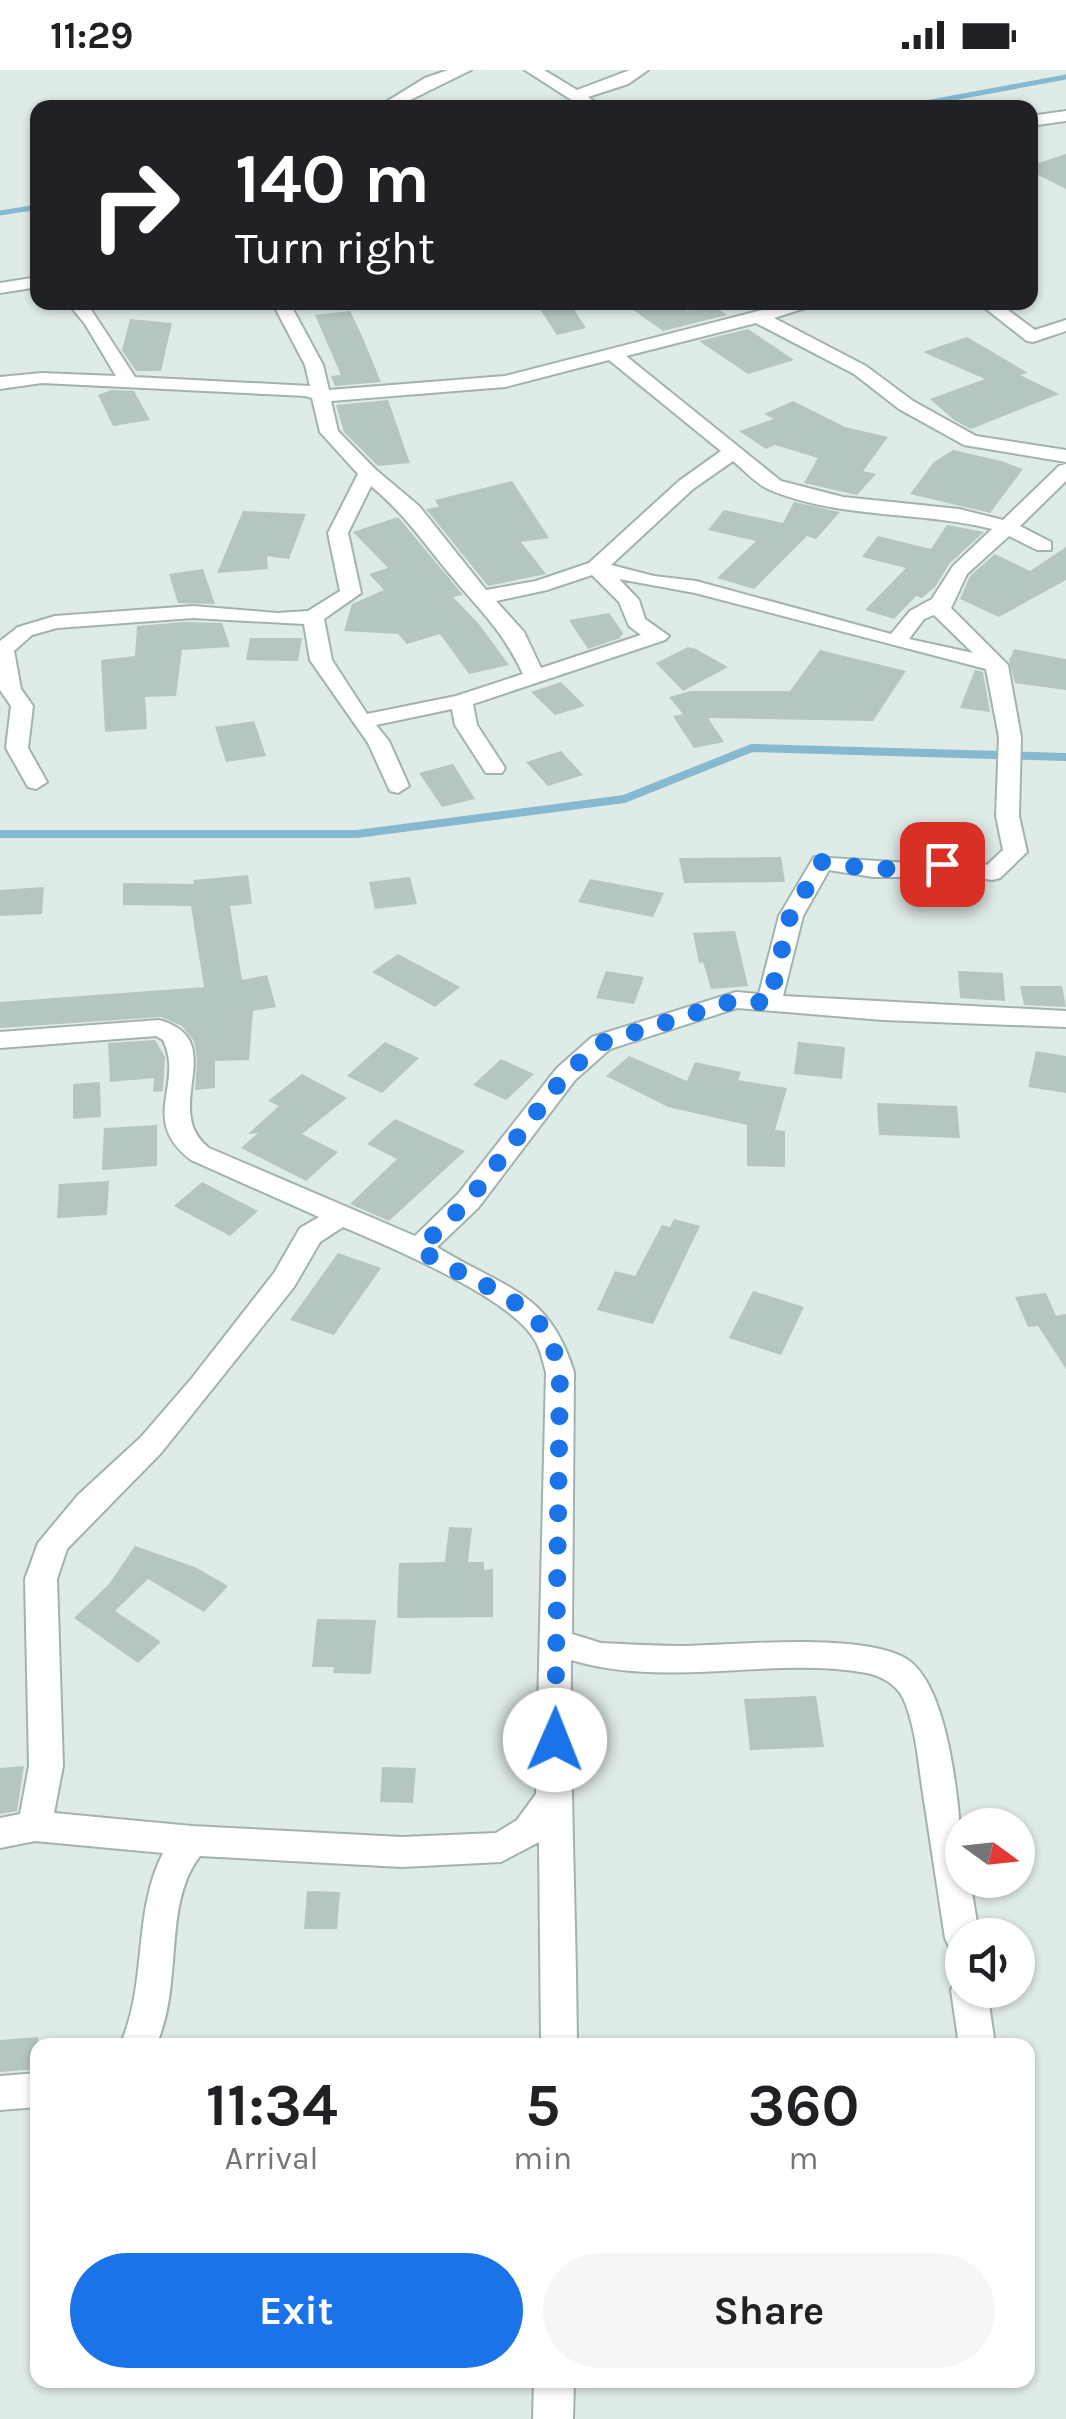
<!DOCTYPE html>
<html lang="en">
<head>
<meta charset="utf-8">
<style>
  :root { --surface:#fff; --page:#f6f6f6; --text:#202124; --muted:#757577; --accent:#1a73e8 }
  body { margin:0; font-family:Karla,sans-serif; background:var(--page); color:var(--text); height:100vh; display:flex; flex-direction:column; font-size:38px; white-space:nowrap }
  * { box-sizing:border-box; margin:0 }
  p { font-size:32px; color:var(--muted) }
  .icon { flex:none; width:55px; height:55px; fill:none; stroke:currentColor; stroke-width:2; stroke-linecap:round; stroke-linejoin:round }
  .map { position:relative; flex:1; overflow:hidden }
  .details { position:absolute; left:30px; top:1968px; width:1005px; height:350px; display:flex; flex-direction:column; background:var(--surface); border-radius:20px; box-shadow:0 2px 8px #0004 }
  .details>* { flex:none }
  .banner { position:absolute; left:30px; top:30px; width:1008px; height:210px; border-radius:20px; box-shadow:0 2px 8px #0004; background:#202124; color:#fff; overflow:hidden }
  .needle { width:65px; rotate:105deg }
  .fabs { position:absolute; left:945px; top:1738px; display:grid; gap:20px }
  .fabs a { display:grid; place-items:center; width:90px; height:90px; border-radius:50%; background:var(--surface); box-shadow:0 2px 8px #0004; font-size:50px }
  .pin { position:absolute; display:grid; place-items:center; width:85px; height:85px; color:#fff; margin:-42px; border-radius:20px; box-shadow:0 5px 15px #0006 }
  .me { position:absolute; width:110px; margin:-55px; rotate:1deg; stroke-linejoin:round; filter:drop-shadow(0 0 8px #0008) }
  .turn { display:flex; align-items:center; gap:35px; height:210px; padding:0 40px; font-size:45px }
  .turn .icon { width:130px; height:130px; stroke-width:2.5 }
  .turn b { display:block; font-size:70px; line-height:85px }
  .eta { display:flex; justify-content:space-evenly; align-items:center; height:170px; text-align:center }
  .eta b { font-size:60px; font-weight:700; line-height:70px }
  .primary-button { display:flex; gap:20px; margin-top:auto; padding:20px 40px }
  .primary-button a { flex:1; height:115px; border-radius:60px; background:var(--accent); color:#fff; font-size:40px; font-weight:700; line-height:115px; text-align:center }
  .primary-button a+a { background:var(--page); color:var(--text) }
  .status { display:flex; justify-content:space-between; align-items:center; height:70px; padding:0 50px; background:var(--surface); direction:ltr }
  .status svg { height:28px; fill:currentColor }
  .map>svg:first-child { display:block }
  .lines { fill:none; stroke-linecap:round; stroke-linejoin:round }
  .stream-far1 { stroke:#86b9d0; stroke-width:5 }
  .stream { stroke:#86b9d0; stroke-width:8 }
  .building { fill:#b5c5c1 }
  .street-casing { stroke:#a2b3af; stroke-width:4 }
  .street { fill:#fff; fill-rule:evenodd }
  .route { stroke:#1a73e8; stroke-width:18; stroke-dasharray:0 32.4 }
</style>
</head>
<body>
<div class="status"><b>11:29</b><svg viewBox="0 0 49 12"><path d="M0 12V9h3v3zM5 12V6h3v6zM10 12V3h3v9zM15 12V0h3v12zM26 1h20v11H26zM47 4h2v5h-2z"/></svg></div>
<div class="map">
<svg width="1066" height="2349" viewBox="0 0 1066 2349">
  <rect width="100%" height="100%" fill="#dfebe7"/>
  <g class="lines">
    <path class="stream-far1" d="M899,38L1066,7
      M0,143L38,137"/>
    <path class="stream" d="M0,764H357L624,729L752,678L1066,687"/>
  </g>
  <path class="building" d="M1066,84V119L1030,101V96Z
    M535,232H569L586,258L557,265Z
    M622,232H673L687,241L710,234L727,245L663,261Z
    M350,241L362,266L381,312L335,316L331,306L341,305L315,245Z
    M130,249L172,253L161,301H136L122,280Z
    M748,259L794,290L748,304L699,271Z
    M967,267L1028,303L1020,305L1059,324L971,359L954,350L930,329L985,309L923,282Z
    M112,320L134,321L150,350L113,356L98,325Z
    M388,330L410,393L378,396L344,362L336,335Z
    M793,331L845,357L888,367L863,401L876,404L857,425L804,413L818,388L775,375L766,379L739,361L774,349L764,344Z
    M953,380L1001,391L1023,399L990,443L910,424L934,392Z
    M512,411L549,468L521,472L546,504L488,516L426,439L439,437L435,430Z
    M794,432L840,442L816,469L807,466L754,519L717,508L756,471L708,460L724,440L783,453Z
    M243,441L306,444L289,489L267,486L268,499L217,503Z
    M398,447L463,525L453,527L478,553L509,595L469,604L440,564L407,574L398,564L344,561L352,534L384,520L369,504L388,498L353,462Z
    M947,455L984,462L950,493L935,517L922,528L916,526L894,549L865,540L906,498L862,487L878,466L931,479Z
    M1066,477V510L999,547L960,529L970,506L995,484L1030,501Z
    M203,499L215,534L178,533L169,504Z
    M609,543L623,563L620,568L588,579L569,550Z
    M184,552L222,553L230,577L182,580L176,626L145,627L147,659L105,662L101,590L135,586L137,556Z
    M250,568H302L298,591L246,590Z
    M688,577L696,579L728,597L683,621L656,593Z
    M1014,579L1066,589V620L1015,613L1009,591Z
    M820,580L906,601L873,651L708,648L724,672L694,678L673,646L683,644L669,627L691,621H790Z
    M975,600L983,602L990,642L960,638Z
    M561,612L585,636L555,645L531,622Z
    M254,651L266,686L226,692L215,657Z
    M561,681L583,705L548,716L526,692Z
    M453,694L475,729L442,737L419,703Z
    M781,787L785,812L684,813L679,788Z
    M248,805L252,834L230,836L242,910L267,905L276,937L253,941L249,990L215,991V1018L195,1020L197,989L194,971L182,956L161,947L0,958V932L204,917L191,836L123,835V813L194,814L193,810Z
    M410,807L417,834L375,839L369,812Z
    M590,809L664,823L653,847L578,832Z
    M44,817L42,844L0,846V820Z
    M735,861L748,916L711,919L703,892L699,893L693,863Z
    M398,884L460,917L435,937L372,902Z
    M606,901L644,907L634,934L596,928Z
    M958,901L1003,903L1005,931L960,928Z
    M1020,916H1062L1066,937L1024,935Z
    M155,970L165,987L163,1021L153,1022L154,1008L110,1012L108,973Z
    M385,972L419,988L382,1023L347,1006Z
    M798,972L845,977L842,1009L794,1004Z
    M1036,981L1066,986V1023L1028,1017Z
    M629,986L687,1011L695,992L741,1002L738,1010L787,1018L775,1060L785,1061V1097L747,1096V1055L668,1037L606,1006Z
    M501,989L534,1004L506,1030L473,1015Z
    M302,1004L347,1028L302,1064L338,1082L306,1111L241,1078L258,1063L248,1064L279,1036L268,1031Z
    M100,1012L101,1047L73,1049V1014Z
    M877,1033L957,1036L960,1068L879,1065Z
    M395,1049L465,1081L389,1151L350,1134L397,1089L367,1074Z
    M157,1055V1096L102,1100L104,1058Z
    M109,1111L107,1145L57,1148L59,1114Z
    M202,1112L258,1141L230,1166L174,1136Z
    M674,1149L700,1156L653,1254L597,1240L615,1201L635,1206L662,1155L670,1157Z
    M338,1183L381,1198L334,1265L290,1250Z
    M753,1221L804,1237L781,1285L729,1268Z
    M1046,1223L1056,1246L1066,1244V1299L1038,1256L1028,1257L1015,1227Z
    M449,1457L472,1458L468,1492H484V1500L493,1499V1547L397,1548L399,1493L445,1492Z
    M135,1476L195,1497L228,1516L204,1542L148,1509L115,1541L161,1572L138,1593L74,1548L109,1514Z
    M317,1549L376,1550L371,1604L333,1603L334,1597H312Z
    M816,1626L824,1677L750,1680L744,1629Z
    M24,1696L17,1741L0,1744V1698Z
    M382,1697L416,1698L413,1733L380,1732Z
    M307,1821L340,1822L337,1859H304Z
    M38,1967V1999L0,2002V1970Z"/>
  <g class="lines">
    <defs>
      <path id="street" d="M448,0H471L400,35L402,38L381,35L425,8Z
        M525,0H544L577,20L630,0H648L628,14L588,27L603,38H584Z
        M1066,41V51L1030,56V46Z
        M38,207V217L0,223V213Z
        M67,232H85L90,238L135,307L310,316L305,295L272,232H289L323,295L329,320L505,306L793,232H824L774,248L866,296L913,331L976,366L1066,380V392L964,375L899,339L854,304L756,253L626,286L781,411L843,427L959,439L1003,450L1059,396L1066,394V411L1020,456L1051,472V480H1037L1009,466L967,504L951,538L1008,595L1021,667L1019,746L1027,782L1000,808L992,810L942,801L910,807H873L829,800L803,846L783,926L1066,941V957L883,950L737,938L610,979L575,1010L478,1138L437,1177C504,1219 548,1219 574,1302L572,1564L601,1573C629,1574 657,1576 685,1576C736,1575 872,1561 911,1592C953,1627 962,1757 962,1810H970L979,1865H962V1883L950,1879L945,1868C937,1818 930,1767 922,1717C918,1689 915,1654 903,1628C896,1614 881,1606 867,1603C770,1586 667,1619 571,1590C570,1719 576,1846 577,1975H541L539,1772L501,1792L402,1797L200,1786C162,1834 184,1915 156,1975H120C148,1913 132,1844 163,1783L35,1771L0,1778V1748L20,1744L29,1696L25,1509L38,1473L78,1425L141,1367L192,1308L274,1203L300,1158L319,1147L191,1090C138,1049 185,1015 163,970L156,966L0,978V962L159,950C232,970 159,1039 209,1078L415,1166L458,1124L557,998L592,967L736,922L759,924L779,846L814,787L910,793L942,787L987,795L1003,780L996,746L999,667L986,599L695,523L619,509L639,530L645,549L669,566L665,570L473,634L477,655L505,698L502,703H486L455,655L452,639L376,655L389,671L409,716L398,723L390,721L368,673L310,590L304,554L193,548L57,558L32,565L14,581L21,619L33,636L28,678L47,712L36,719L28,717L6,678L11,636L0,620V571L18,557L55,546L193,536L277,543L308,541L340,521L328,463L358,404L320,362L312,328L305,326L42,313L0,319V307L42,303L116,306L85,254ZM609,290L721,381L679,411L589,493L536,511L486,520L419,436L375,399L338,361L331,331L505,317ZM733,391C744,400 756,414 770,420C839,449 920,441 992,459L953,496L932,529L910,541L891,564L696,511L654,506L611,495L693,419ZM371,416C407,446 424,474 454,509C484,545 502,560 523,604L456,626L367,644L332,590L324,549L361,523L348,463ZM592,505L619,532L629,556L641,565L541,598L524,562L496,531L547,520ZM934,545L973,583L909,569L924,549ZM343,1157C390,1177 513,1228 536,1272C541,1281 543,1292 546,1302L536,1724L517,1750L496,1763L402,1767L192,1756L54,1743L63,1696L57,1509L67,1479L161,1383L294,1217L320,1172Z
        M977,232H997L1035,260L1066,250V261L1033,272L1027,271Z
        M962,1906V1920H987L995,1975H959L951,1920L956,1909Z
        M38,2003V2037L0,2040V2006Z
        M534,2310H574L573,2349H533Z"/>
    </defs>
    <use href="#street" class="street-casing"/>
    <use href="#street" class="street"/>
  </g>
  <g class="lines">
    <path class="route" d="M555,1670L560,1302C556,1291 554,1276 548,1265C521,1223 459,1207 419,1179L468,1131L566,1004L601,973L736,930L769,933L790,846L822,792C864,799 900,802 942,794"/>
  </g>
</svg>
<div class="fabs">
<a><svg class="needle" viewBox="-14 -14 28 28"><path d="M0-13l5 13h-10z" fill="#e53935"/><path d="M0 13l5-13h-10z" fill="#757577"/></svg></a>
<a><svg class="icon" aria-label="sound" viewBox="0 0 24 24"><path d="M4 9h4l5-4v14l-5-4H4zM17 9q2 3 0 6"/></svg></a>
</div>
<div class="pin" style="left:942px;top:794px;background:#d93025"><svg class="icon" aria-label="arrive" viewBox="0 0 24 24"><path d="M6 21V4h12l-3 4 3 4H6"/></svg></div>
<svg class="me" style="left:555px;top:1670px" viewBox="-20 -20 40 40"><circle r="19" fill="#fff"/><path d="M0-13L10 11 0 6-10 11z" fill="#1a73e8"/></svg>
<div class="banner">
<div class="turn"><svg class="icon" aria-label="right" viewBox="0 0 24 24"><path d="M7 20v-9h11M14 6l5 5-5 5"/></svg><div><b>140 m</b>Turn right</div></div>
</div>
<section class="details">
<div class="eta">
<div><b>11:34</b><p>Arrival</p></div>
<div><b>5</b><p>min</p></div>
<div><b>360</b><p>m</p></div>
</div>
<div class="primary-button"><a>Exit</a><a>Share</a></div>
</section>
</div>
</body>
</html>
